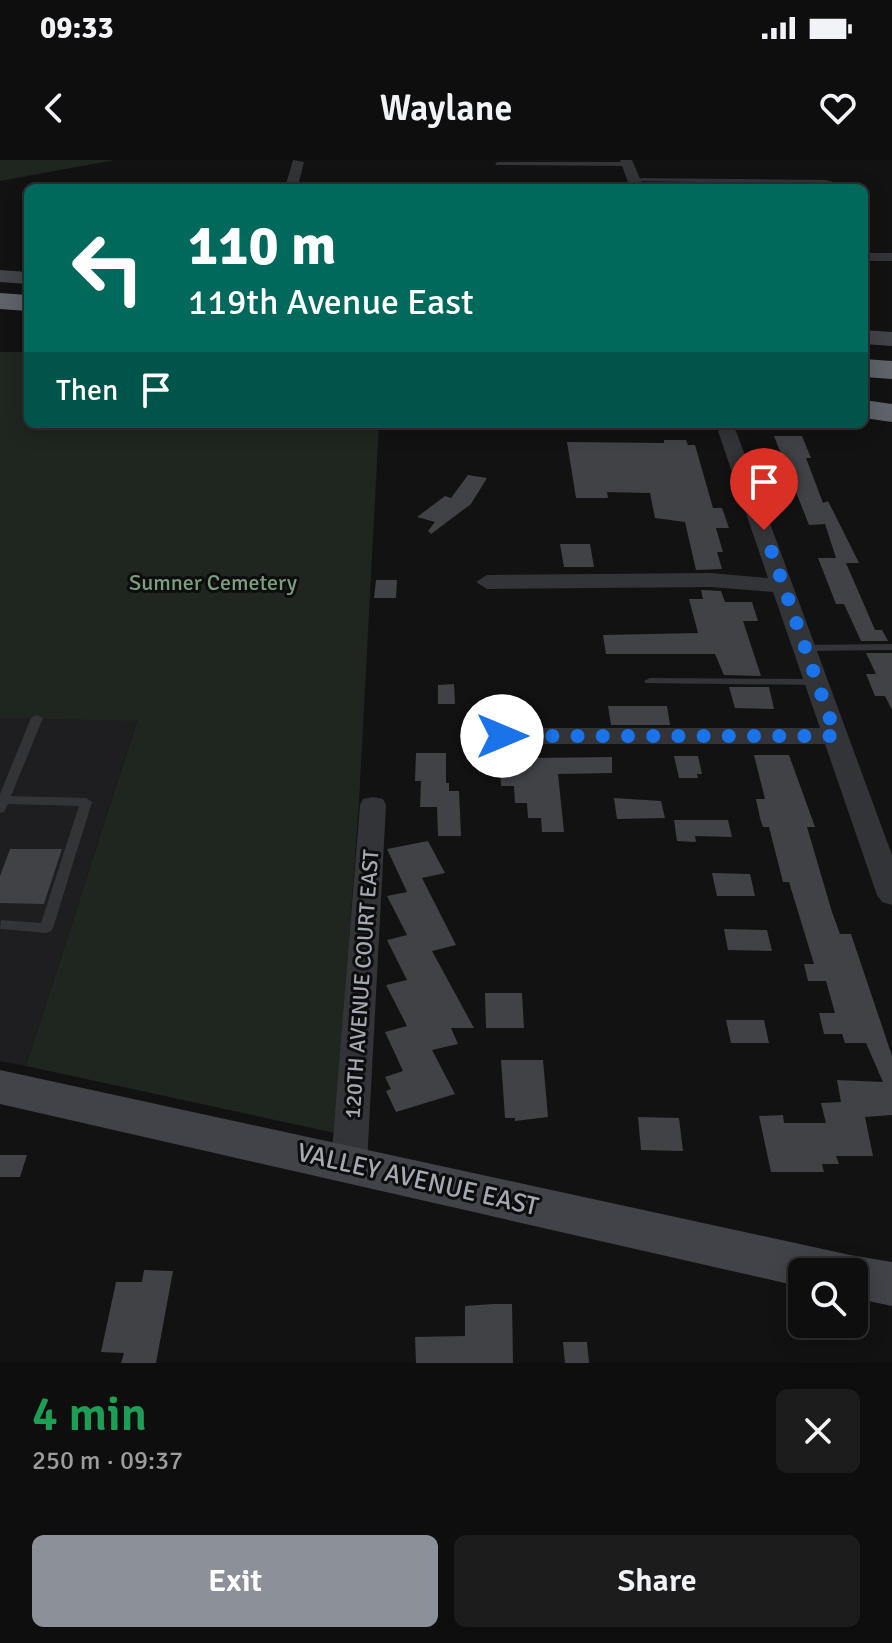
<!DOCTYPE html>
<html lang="en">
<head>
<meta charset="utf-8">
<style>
  :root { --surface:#0e0e0e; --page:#1c1c1c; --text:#f1f3f6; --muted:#9b9c9e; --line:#2e2e2e; --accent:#8c9099 }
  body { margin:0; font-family:Signika,sans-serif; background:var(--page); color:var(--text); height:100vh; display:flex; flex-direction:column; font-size:30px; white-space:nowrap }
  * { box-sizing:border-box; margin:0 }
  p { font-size:26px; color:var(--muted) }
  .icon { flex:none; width:44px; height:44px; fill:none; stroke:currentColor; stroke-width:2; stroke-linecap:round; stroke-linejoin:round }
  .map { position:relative; height:1203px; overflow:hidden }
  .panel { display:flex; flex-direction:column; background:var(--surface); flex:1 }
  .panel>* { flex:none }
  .guide { position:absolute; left:24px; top:24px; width:844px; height:244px; border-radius:12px; box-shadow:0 4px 20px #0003,0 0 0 2px var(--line); background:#00695c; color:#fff; overflow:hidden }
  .tools { position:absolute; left:788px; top:1098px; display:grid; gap:16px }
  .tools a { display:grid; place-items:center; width:80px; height:80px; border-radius:12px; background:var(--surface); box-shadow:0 4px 20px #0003,0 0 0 2px var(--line); font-size:40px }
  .pin { position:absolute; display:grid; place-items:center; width:68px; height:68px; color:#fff; margin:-82px -34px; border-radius:50% 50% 50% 0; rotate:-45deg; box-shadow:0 0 8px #0007 }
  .pin .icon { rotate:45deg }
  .me { position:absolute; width:88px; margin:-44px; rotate:90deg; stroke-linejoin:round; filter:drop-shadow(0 0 6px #0008) }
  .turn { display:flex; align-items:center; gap:28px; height:168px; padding:0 32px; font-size:36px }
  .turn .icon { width:104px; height:104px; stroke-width:2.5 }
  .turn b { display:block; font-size:56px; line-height:68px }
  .then { display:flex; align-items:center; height:76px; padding:0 32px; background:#0003; gap:16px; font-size:30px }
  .round { display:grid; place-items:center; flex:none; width:84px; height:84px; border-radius:12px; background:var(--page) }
  .head { display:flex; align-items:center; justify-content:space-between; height:136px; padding:0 32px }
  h1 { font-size:48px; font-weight:600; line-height:60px; color:#1e9e55 }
  .action { display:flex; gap:16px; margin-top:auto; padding:16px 32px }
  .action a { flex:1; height:92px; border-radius:12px; background:var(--accent); color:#fff; font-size:32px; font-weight:600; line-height:92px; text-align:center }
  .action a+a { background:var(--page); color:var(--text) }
  .status { display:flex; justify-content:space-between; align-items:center; height:56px; padding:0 40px; background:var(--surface); direction:ltr }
  .status svg { height:22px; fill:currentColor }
  header { display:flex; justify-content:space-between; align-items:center; height:104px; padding:0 32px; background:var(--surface); font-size:36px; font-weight:600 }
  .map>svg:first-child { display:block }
  .built { fill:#1e1e20 }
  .green { fill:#1e261f }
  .building { fill:#414246 }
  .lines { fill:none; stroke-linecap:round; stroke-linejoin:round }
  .lane { fill:#333438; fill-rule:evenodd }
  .street { fill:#333438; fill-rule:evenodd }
  .secondary { fill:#414348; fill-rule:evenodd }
  .highway { fill:#5f6269; fill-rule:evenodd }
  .route { stroke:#1a73e8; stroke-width:14; stroke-dasharray:0 25.2 }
  .labels { text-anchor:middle; stroke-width:6; stroke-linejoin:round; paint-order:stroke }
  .park-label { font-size:22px; fill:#7b9e7d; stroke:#0d0d0e }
  .street-label { font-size:22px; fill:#a4a9b3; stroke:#0d0d0e }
  .near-street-label { font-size:26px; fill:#a4a9b3; stroke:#0d0d0e }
</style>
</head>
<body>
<div class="status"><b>09:33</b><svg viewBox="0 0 49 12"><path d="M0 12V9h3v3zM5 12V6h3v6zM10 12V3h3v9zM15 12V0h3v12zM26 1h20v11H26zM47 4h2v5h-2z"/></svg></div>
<header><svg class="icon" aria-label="back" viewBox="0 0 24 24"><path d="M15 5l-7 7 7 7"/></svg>Waylane<svg class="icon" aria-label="heart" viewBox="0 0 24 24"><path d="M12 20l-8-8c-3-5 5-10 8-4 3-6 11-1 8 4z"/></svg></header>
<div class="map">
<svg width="892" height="1203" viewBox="0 0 892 1203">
  <rect width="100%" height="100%" fill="#121213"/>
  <path class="built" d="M0,558L137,560L26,906L0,901Z"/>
  <path class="green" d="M0,0H115L0,21Z
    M0,192H28V264H379L359,642L335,973L26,906L137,561L0,558Z"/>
  <path class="building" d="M774,276H802L811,298H806L823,343L828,341L859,403H846L875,470H882L888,481H861L844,444H836L818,398H836L825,364L809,365Z
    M664,280H686L688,285H695L713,348H722L729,368H716L723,392H717L722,409L696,410L685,362L655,358L650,333L607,332L608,338H576L567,282L664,283Z
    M468,315L487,318L471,344L431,374L428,371L435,362L417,357L445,336L451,338Z
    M560,384H590L594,407H564Z
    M376,420H397L396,438H374Z
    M701,430L721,431L725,442H752L758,461H743L761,516L724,515L715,494H606L603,475L698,473L689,439H703Z
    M866,493H892V550L885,536H875L866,514H876Z
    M454,524L455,544H438V525Z
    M729,527H769L774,549L735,548Z
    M608,546H667L670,565H611Z
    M416,593H446V623H449V631H459L461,676H438L437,647H420L421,621H415Z
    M499,594H531L532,598L612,597V613L558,614L564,672H542L541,658H528L527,643H515L514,626H501Z
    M754,595H789L815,667H807L832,752L840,774H851L892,896V955L865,957L873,996H836L839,1004H822L824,1012H771L759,956L783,955L784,963H826L821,943L841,942L837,920L883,922L866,883H845L842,874H824L819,853H835L826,821H808L804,804H814L789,722H783L769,667H763L760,658L756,639H765Z
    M674,596H698L702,614H697L698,618H679Z
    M614,638L661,641L665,658L617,659Z
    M674,660H728L732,677L695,676L696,682L677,681Z
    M428,681L445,713L422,718L456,785L432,791L474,868H451L458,884L432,890L455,934L396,952L386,931L391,929L385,917L403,911L385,872L407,866L386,825L407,820L387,780L407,775L387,736L407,732L387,689Z
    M10,689H62L44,744L0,743V716Z
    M712,713L750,714L755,736H717Z
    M724,769L767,770L772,791L728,790Z
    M485,833H522L524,868H486Z
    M726,860H764L769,883H731Z
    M501,900H543L548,957L515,961V958H505Z
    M638,957L679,958L683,991L641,990Z
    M0,995H27L20,1017H0Z
    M144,1110L173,1111L156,1203H121L124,1193L101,1192L116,1122H142Z
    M493,1144H512L513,1203H416L415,1177L465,1176V1146Z
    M563,1182H587L589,1203H565Z"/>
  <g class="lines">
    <path class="lane" d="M497,2H628L631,4L628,6L495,5Z
      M634,18L825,20L847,25L844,27L825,24L632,21Z
      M892,484V490L805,491L800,488L805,485Z
      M650,518L817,519L823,522L817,525L646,523L644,521Z
      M37,555L43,558L11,636L86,638L92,642L53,768L51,771L46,773L0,769L1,760L41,763L79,646L8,644L4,652L0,653V634L31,558Z"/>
    <path class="street" d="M293,0L304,2L299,22L312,28H291L286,24Z
      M620,0H632L644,28H630Z
      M864,93H892V101H864Z
      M727,265L736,271L892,695V745L882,742L877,735L825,584H502L493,581L489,576L493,571L502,568H820L773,432L711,427L487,429L476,422L487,415L711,413L768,418L718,271Z
      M373,637L383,639L386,645L367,1004L361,1014L349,1018L337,1014L331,1004L360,645L363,639Z"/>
    <path class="secondary" d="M0,110L28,112V124L0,122Z
      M864,170L892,172V186L864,184Z
      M0,910L850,1095L892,1102V1146L854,1138V1112H802V1127L0,944Z"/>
    <path class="highway" d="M0,133L28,135V151L0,149Z
      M864,199L892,201V219L864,217Z
      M864,240L892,244V262L864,258Z"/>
  </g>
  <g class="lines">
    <path class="route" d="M502,576H836L764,370"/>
  </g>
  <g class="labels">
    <g class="park-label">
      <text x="213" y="430">Sumner Cemetery</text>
    </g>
    <g class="street-label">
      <text transform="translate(361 824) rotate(-86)" y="8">120TH AVENUE COURT EAST</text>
    </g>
    <g class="near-street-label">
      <text transform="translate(418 1019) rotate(13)" y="9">VALLEY AVENUE EAST</text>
    </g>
  </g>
</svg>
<div class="tools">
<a><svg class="icon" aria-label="search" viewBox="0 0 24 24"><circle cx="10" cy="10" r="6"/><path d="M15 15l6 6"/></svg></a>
</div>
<div class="pin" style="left:764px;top:370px;background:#d93025"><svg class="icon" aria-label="arrive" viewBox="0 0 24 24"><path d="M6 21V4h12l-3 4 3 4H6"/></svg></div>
<svg class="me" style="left:502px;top:576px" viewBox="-20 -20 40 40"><circle r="19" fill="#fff"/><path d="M0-13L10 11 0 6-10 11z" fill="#1a73e8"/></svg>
<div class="guide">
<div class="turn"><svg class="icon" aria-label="left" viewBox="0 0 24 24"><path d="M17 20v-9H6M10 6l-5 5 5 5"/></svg><div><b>110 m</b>119th Avenue East</div></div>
<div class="then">Then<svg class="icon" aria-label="arrive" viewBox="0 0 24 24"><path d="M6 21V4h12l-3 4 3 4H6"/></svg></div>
</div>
</div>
<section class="panel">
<div class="head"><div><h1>4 min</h1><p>250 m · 09:37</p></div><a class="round"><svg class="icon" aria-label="close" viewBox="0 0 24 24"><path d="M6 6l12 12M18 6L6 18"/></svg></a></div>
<div class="action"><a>Exit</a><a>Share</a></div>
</section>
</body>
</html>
